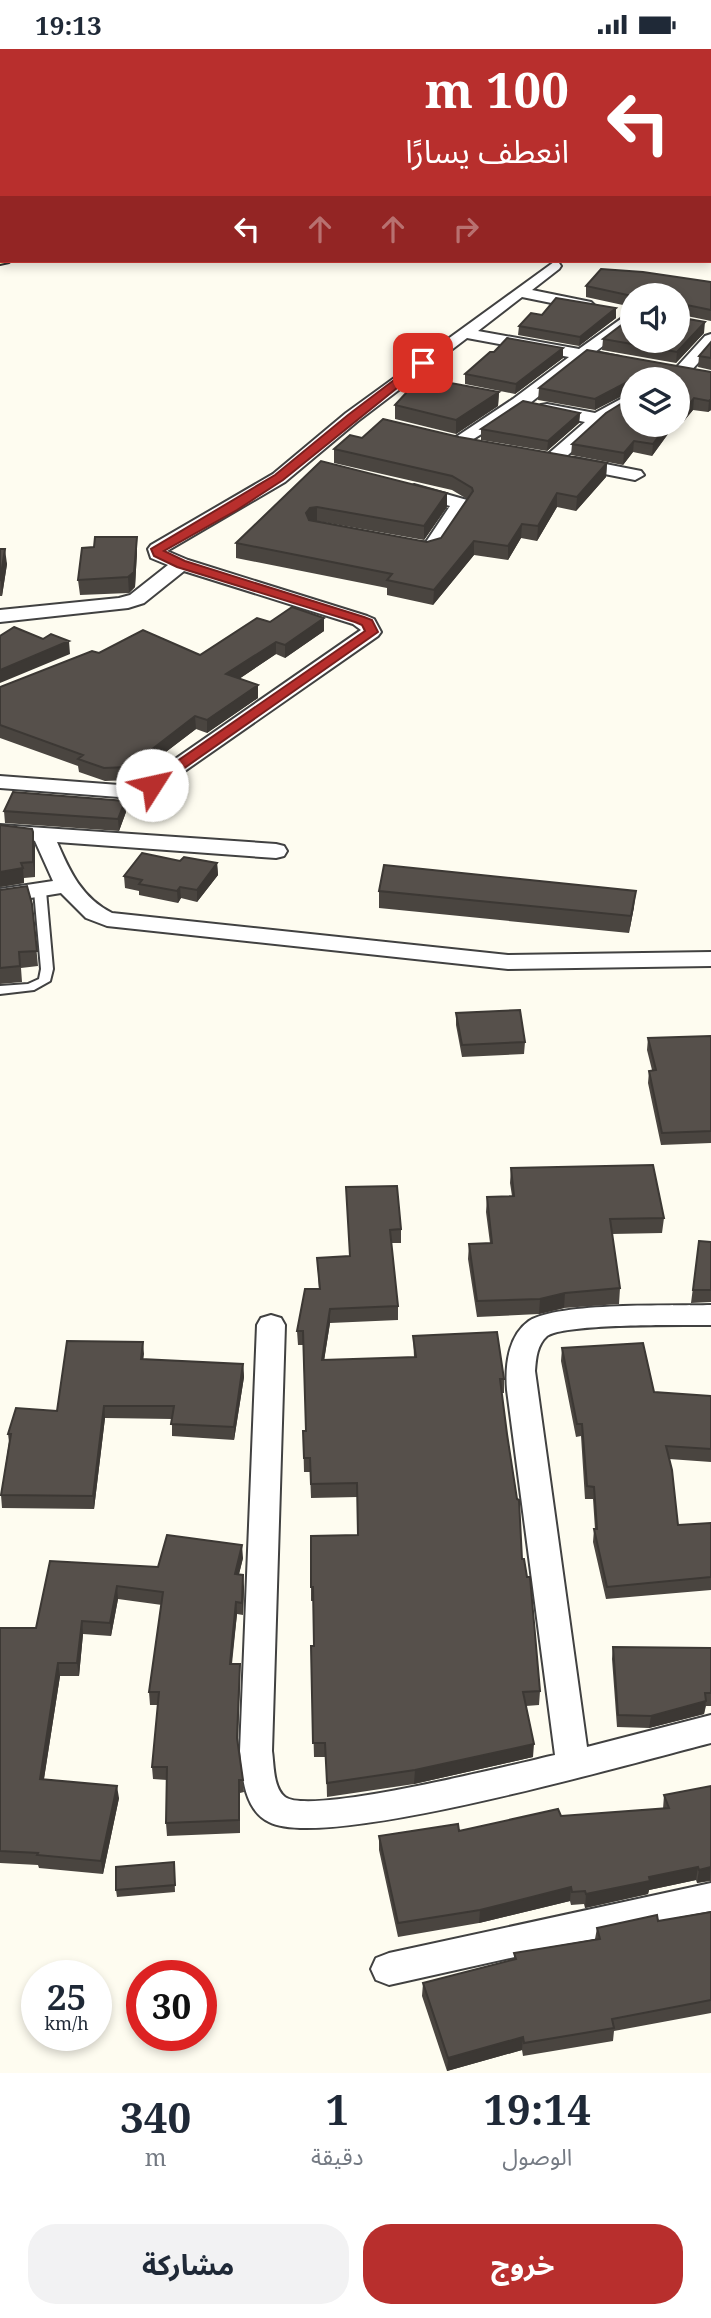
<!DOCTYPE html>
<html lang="ar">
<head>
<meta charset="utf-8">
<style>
  :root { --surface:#fff; --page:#f2f2f3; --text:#1f2937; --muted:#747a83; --accent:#b82f2d }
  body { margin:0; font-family:"Noto Serif","Noto Sans Arabic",serif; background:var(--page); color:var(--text); direction:rtl; height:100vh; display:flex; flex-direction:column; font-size:26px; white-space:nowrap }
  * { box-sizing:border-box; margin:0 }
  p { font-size:23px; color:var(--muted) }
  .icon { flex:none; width:38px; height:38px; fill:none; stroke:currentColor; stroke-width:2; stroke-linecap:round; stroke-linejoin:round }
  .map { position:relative; height:2024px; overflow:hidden; direction:ltr }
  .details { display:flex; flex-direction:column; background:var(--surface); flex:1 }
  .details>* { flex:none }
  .hud { position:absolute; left:0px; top:0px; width:712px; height:214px; box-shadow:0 4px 10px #0003; direction:rtl; background:#b82f2d; color:#fff; overflow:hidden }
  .controls { position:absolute; left:620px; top:234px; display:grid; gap:14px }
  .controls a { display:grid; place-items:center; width:70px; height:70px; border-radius:50%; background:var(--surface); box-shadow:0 4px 10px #0003; font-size:35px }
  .speed { position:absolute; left:21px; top:1911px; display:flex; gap:14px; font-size:35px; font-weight:700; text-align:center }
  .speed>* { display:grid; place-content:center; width:91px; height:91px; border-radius:50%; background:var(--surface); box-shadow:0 4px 10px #0003; line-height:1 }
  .speed small { font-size:18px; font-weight:400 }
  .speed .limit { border:10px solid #d22; background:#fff; color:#111 }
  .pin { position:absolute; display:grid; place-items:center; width:60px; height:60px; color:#fff; margin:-30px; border-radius:14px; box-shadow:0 4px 10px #0006 }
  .me { position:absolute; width:77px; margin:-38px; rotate:55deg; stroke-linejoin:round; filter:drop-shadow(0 0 5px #0008) }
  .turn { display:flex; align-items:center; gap:24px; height:147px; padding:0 28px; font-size:32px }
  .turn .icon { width:91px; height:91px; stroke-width:2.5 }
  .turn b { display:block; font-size:49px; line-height:60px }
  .lanes { display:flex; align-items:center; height:66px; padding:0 28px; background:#0003; justify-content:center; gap:35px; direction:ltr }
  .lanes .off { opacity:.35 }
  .eta { display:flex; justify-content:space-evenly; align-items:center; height:119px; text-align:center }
  .eta b { font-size:42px; font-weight:700; line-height:49px }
  .primary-button { display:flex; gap:14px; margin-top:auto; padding:14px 28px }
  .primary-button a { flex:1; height:80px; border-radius:28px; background:var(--accent); color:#fff; font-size:28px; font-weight:700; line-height:80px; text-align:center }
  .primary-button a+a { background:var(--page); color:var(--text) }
  .status { display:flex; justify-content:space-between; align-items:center; height:49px; padding:0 35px; background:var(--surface); direction:ltr }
  .status svg { height:19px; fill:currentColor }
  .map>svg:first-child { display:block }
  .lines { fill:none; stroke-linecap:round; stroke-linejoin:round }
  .river { fill:#b7d9f3; fill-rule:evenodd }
  .lane-casing { stroke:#414141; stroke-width:4 }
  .street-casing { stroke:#414141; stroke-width:4 }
  .secondary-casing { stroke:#303030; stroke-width:4 }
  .lane { fill:#fff; fill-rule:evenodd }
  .street { fill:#fff; fill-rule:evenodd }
  .secondary { fill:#fbf7ae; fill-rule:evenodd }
  .wall { fill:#4a4540 }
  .shaded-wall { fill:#3c3834 }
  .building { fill:#56504b; stroke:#3c3834; stroke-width:2 }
  .route { fill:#b82f2d; stroke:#781f1d; stroke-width:2 }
</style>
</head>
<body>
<div class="status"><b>19:13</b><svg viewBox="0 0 49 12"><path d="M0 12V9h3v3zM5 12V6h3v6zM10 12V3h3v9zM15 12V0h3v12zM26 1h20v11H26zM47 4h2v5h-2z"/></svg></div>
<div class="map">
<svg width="711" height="2024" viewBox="0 0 711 2024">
  <rect width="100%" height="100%" fill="#fefcf0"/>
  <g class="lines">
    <path class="river" d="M480,0H509L510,2H482Z
      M710,177L711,178V198H710Z"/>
    <defs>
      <path id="lane" d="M40,839L46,842L53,920L50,932L34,941L0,945V937L28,935L39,930L41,920L34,842Z"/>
      <path id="street" d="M554,213L559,214L561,217L559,220L532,241L591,253L594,256L591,259L586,261L522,248L478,282L579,300L632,262V275L595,303L620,308L622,311L620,314L585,311L525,358L459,399L450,394L453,390L513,350L569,308L467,289L358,372L285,433L167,502L188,511L367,567L374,570L381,583L378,587L159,740L119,748L0,739V727L119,736L145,731L361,581L353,575L184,522L144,554L128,559L0,573V561L119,549L130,546L168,516L151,509L148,500L151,496L273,425L346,364Z
        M711,285V300L687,326H675L673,323L675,320L705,287Z
        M632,344V356L604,374L559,414H547L544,410L547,406L585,373L541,364L539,360L541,356L547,355L595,364Z
        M575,409L641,422L644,426L635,431L569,418L566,414L569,410Z
        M414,436L467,451L470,455L438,502L410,504L401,499L410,494L426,493L450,457L408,445L405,441Z
        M0,776L276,795L284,797L287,802L284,807L276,809L57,793C70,823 82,849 112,864L508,906L711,903V917L508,920L107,877L86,869L61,844L0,854V840L53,832L35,792L0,790Z
        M711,1256V1276C683,1276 565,1274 547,1287C537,1296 536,1309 535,1322L587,1698L711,1666V1694C636,1713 325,1803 269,1773C244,1761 242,1726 240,1702L257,1276L261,1269L271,1266L281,1269L285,1276L272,1702C274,1715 273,1739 285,1748C311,1767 515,1715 555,1706L507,1341C505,1317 508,1287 529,1272C558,1253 673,1257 711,1256Z
        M711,1834V1864L389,1936L376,1931L371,1920L376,1909L389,1904Z"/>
      <path id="secondary" d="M0,109H2V121H0Z
        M0,203L2,212L9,213L0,215Z"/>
    </defs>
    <use href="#lane" class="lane-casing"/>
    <use href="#street" class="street-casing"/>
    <use href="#secondary" class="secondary-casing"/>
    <use href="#lane" class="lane"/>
    <use href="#street" class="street"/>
    <use href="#secondary" class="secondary"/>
  </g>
  <path class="wall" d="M0,115L2,116V171H0Z
    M711,233V272L677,265V247H632V258L586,248V237Z
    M542,266L616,269L579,297L518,286L519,277Z
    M704,284L676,314L602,301L603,290Z
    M711,293V321L698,318L699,307Z
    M563,299V309L515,345L465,335V325Z
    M711,323V361L708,363L693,361L679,378L674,377L652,407L633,403L623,416L571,406L572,395L632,376H677V331H632L595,361L538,351L539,339Z
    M448,337L499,343L498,357L456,385L395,370V356Z
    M580,364L579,374L547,402L481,391V380Z
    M459,388L607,414L606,428L576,462L557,458L537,492L521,489L508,511L474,506L433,556L387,546V539L236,509V494L321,412L447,458L424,491L317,472L427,493L441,489L467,450L452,441L334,414V400L362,389Z
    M0,500L7,515L2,547H0Z
    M137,503L135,538L129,544L80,546L78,531Z
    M270,573L324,582L285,609L276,605L239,630L258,636V649L207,684L196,680L129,731L105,732L79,723L78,717L0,689V638L99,604L200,606Z
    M4,762L126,763L119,782L5,774Z
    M33,783L35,798V828L24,829V834L0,838Z
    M180,812L217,814L218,826L197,853L181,849L178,854L139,846V842L125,839L124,827Z
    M0,841L32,855L38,917L21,919L22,933L0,935Z
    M379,842L634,858L629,884L379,859Z
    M456,964L525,993L524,1005L462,1008L456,976Z
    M711,987V1094L661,1096L648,1034L649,1022L652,1021L647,1001L648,989Z
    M511,1119L664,1169L662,1184L612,1185L620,1239L619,1255L564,1259L539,1265L477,1268L468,1210L469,1195L490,1194L486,1163L487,1148L512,1147L510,1134Z
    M346,1138L401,1180V1194H391L398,1257V1271L330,1274L324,1311L414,1308L413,1287L504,1330V1344H502L522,1510L540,1642L539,1656L526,1657L533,1708L414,1735L327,1748L326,1708H314L311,1597H314L313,1552H311V1487L358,1486L357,1448L311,1449L310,1423H304L303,1382H306L303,1296H298L297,1282L319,1240L317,1209L350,1207Z
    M699,1192L711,1193V1253L691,1254Z
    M143,1293V1310L243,1315L244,1328L234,1391L172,1387V1370L105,1369L94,1460L2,1459L1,1446L9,1393L8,1385L57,1362Z
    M562,1299L654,1343L711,1347V1413L669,1410L678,1476L711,1474V1541L606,1550L593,1493L594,1480H595L593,1450H585L581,1387L576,1388L561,1312Z
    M243,1509L239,1525L244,1538L243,1566L237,1565L232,1615H240V1628L238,1695L243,1731L244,1743L240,1744V1784L167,1787L166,1774L167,1731L153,1730L152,1718L158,1656H150L149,1643L162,1556L118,1550L111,1587L83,1585L79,1627H60L44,1730L119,1749L103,1825L39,1819L38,1816L0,1814V1579H36L50,1512L158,1518Z
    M613,1598L711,1599V1657H706L704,1665L649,1679L617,1678L612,1610Z
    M711,1737V1832L697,1834L696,1831L649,1841L648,1845L585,1859L584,1855L571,1856L570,1852L479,1874L398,1888L379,1801V1787L459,1782L561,1767L663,1760L664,1746Z
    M174,1813L175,1843L117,1848L116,1841Z
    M711,1862V1964L614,1982L613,1992L523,2007L522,2001L447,2022L422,1947L423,1934L514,1911V1904L595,1890L597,1879L658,1872Z"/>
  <path class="shaded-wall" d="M616,259V269L579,297L580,288Z
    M705,273L704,284L676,314L677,303Z
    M563,299V309L515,345L516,335Z
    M633,330L632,331V342L595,361V350Z
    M499,343L498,357L456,385V371Z
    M694,349L693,361L679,378L680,367Z
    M711,350V361L708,363L709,352Z
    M580,364L579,374L547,402L548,392Z
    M667,376H674L652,407L653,395Z
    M634,392L633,403L623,416L624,404Z
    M607,414L606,428L576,462L577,448Z
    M447,444V458L424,491V477Z
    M557,444V458L537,492L538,477Z
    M317,458V472L306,478V464L310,459Z
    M522,475L521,489L508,511V497Z
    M137,488V503L135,538L129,544L128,528Z
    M474,492V506L433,556L434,541Z
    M5,500L7,515L2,547L1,532Z
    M324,569V582L285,609V596Z
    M69,592L70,605L0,634V621Z
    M276,593V605L227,638L226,625Z
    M258,636V649L207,684V671Z
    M195,667L196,680L129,731V718Z
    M125,752L126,763L119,782L118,770Z
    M33,783L35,798V828L33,813Z
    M217,814L218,826L197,853V841Z
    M23,819L24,834L0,838V823Z
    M180,838L181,849L178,854L177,842Z
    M636,842L634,858L629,884L631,867Z
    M565,1244L564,1259L539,1265L540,1250Z
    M330,1260V1274L322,1325V1311Z
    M143,1293L144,1305L142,1322L141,1310Z
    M243,1315L244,1328L234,1391V1378Z
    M104,1357L105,1369L94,1460L93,1447Z
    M242,1496L243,1509L236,1537L235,1525Z
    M243,1526L244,1538L243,1566L242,1554Z
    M117,1537L118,1550L111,1587L110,1574Z
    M236,1553L237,1565L230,1627V1615Z
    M82,1572L83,1585L79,1627L77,1614Z
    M58,1614L60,1627L42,1742L40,1730Z
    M240,1615V1628L237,1702V1689Z
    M706,1652L704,1665L649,1679L651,1667Z
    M534,1695L533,1708L414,1735L415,1721Z
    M117,1737L119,1749L103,1825L101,1812Z
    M698,1818L696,1831L649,1841L648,1845L585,1859L586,1845L649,1828Z
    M711,1818L710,1831L697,1834L699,1821Z
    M571,1838L570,1852L479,1874L480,1861Z
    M523,1988L522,2001L447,2022L448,2009Z"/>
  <path class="building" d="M0,115L2,116V152H0Z
    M601,220L643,223L711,233V261L677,254V247H632L586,237Z
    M556,249L616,259L580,288L519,277L531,264L542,266Z
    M632,268V292H677V268L705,273L677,303L603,290Z
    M507,289L563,299L516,335L465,325L490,303H494Z
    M711,293V309L699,307Z
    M587,301L711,323V350L709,352L694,349L680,367L677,366V331L633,330L595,350L539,339Z
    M417,332L448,337L451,334L499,343L456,371L395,356Z
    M632,348V376H667L653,395L634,392L624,404L572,395L606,364Z
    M523,352L580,364L548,392L481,380Z
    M383,370L459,388L607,414L577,448L557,444L538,477L522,475L508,497L474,492L434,541L387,531L392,525L236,494L321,412L447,444L424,477L317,458L310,459L306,464L309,471L427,493L441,489L473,442L472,439L452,427L334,400L350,386L362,389Z
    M95,488H137L134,523L128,528L78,531L82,499L94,498Z
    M0,500H5L0,532Z
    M292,558L324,569L285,596L276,593L226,625L258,636L207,671L195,667L129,718L104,719L78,710L83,706L0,676V638L92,602L99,604L143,581L200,606L257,569L270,573Z
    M14,578L43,590L51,585L69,592L0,621V587Z
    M13,743L125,752L118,770L4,762Z
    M0,776L32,780L33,783V813L21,814L23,819L0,823Z
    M142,804L180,812L184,808L217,814L197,841L180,838L177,842L139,835L142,831L124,827Z
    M384,816L636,842L631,867L379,842Z
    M27,837L32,855L37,902L19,903L20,917L0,919V841Z
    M520,961L525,993L462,996L456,964Z
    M711,987V1082L662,1084L649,1022L656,1021L648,989Z
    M653,1116L664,1169L610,1170L620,1239L565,1244L540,1250L477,1252L469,1195L492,1194L487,1148L514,1147L511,1119Z
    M397,1137L401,1180L390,1181L398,1257L330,1260L322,1311L416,1308L413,1287L497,1283L504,1330H500L507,1385L517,1450L519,1451L522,1510H524L527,1528H530L540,1642L523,1643L534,1695L415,1721L327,1734L325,1694H313L311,1597H314L313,1538H311V1487L358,1486L357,1434L311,1435L310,1409H304L303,1382H306L303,1282H297L305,1240H320L317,1209L350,1207L346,1138Z
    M699,1192L711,1193V1241H693Z
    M67,1292L143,1293L141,1310L243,1315L234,1378L171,1375L174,1357H104L93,1447L1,1446L11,1385H8L16,1359L57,1362Z
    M643,1294L654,1343L711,1347V1400L666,1397L672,1421L678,1476L711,1474V1528L607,1538L594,1480H597L594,1438L587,1437L582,1375H577L562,1299Z
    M167,1486L242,1496L235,1525L243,1526L242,1554L236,1553L230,1615H240L237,1689L243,1731H239V1771L166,1774L167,1718H152L159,1643H149L163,1543L117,1537L110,1574L82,1572L77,1614H58L40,1730L117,1737L101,1812L37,1806L38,1804L0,1802V1579H36L50,1512L158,1518Z
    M613,1598L711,1599V1644H705L706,1652L651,1667L618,1666Z
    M711,1737V1818L699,1821L698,1818L649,1828L650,1832L586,1845L585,1842L572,1843L571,1838L480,1861L398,1874L379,1787L458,1775L459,1782L558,1760L561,1767L669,1759L664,1746Z
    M174,1813L175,1836L116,1841V1818Z
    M711,1863V1951L612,1970L614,1979L524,1994L523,1988L448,2009L423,1934L516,1910L514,1904L600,1890L597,1879L657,1866L658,1872Z"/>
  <path class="route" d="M419,312L428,314L283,431L237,461L164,502L185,512L364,568L372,571L378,583L156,739H147V733L365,582L362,576L355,573L177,518L154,507L151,500L275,426L348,366Z"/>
</svg>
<div class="controls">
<a><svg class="icon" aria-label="sound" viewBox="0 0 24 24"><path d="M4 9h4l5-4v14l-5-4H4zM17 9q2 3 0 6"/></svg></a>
<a><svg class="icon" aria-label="layers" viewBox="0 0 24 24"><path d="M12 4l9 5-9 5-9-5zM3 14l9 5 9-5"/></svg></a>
</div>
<div class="speed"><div>25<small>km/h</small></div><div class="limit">30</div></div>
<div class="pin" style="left:423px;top:314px;background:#d93025"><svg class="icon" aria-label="arrive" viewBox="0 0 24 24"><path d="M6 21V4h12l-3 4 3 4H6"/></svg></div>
<svg class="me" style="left:152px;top:736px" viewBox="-20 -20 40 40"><circle r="19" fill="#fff"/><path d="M0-13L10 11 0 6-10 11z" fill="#b82f2d"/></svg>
<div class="hud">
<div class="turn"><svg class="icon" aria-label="left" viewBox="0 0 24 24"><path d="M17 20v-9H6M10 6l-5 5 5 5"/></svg><div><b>100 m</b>انعطف يسارًا</div></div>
<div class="lanes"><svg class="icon" aria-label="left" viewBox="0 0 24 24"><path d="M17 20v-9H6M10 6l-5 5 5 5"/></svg><svg class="icon off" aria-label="ahead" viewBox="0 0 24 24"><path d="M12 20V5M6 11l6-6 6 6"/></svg><svg class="icon off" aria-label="ahead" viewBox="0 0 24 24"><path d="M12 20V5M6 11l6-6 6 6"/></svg><svg class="icon off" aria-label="right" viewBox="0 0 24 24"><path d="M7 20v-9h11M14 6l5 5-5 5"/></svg></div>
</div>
</div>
<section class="details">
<div class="eta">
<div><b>19:14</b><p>الوصول</p></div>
<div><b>1</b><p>دقيقة</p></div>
<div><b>340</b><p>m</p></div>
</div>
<div class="primary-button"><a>خروج</a><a>مشاركة</a></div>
</section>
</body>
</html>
